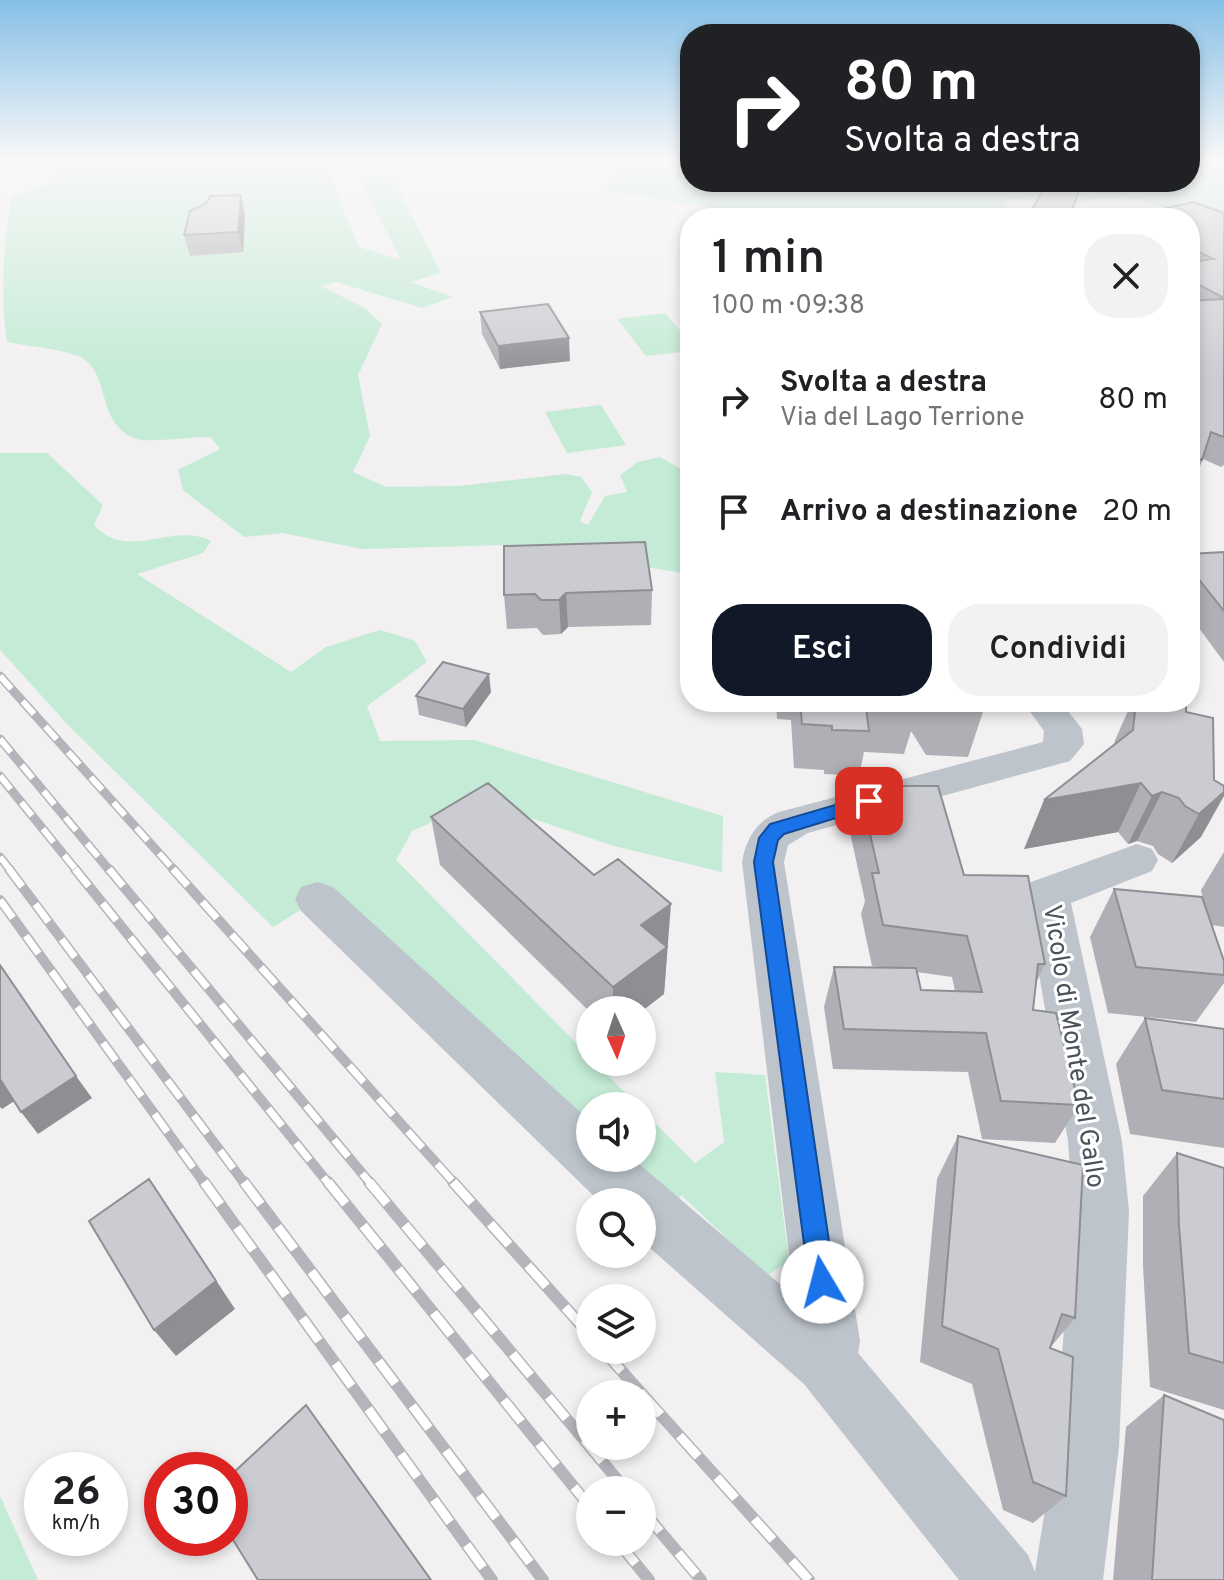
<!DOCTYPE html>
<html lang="it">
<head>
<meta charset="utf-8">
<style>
  :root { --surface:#fff; --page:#f2f2f2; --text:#202124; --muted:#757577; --accent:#111827 }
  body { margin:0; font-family:Overpass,sans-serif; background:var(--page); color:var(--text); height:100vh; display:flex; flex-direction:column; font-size:30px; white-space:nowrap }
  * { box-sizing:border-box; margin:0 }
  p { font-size:26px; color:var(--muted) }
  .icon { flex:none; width:44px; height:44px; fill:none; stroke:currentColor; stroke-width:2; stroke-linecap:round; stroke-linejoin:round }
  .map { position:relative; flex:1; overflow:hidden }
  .sheet { position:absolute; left:680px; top:208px; width:520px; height:504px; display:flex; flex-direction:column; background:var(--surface); border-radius:32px; box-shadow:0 4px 12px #0003 }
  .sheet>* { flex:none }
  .banner { position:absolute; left:680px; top:24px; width:520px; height:168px; border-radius:32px; box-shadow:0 4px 12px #0003; background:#202124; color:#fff; overflow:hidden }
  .needle { width:52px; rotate:177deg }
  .controls { position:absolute; left:576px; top:996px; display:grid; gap:16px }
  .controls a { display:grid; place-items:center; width:80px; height:80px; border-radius:50%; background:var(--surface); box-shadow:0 4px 12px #0003; font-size:40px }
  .speed { position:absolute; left:24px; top:1452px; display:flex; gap:16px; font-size:40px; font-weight:700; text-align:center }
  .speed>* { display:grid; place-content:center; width:104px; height:104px; border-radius:50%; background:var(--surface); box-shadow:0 4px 12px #0003; line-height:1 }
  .speed small { font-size:20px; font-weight:400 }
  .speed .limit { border:12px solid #d22; background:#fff; color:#111 }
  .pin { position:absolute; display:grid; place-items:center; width:68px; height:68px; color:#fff; margin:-34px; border-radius:16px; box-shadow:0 4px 12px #0006 }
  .me { position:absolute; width:88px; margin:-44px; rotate:352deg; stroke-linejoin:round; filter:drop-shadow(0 0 6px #0008) }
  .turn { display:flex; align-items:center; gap:28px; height:168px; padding:0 32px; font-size:36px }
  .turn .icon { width:104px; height:104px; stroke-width:2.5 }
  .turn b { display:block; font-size:56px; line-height:68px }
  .round { display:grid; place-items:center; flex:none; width:84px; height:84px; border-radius:32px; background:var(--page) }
  .overview { display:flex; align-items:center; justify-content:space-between; height:136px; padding:0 32px }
  h1 { font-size:48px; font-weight:600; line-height:60px }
  .action { display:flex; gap:16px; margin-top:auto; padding:16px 32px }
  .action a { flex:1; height:92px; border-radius:32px; background:var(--accent); color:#fff; font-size:32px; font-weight:600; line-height:92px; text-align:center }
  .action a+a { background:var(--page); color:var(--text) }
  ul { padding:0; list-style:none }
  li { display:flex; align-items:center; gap:24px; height:112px; padding:0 32px }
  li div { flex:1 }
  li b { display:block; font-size:30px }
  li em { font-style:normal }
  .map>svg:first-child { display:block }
  .green { fill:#c3ebd5 }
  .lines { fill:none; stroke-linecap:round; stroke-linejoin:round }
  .street { fill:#bdc4cb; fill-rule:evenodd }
  .rail-far2-casing { stroke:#b3b5ba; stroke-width:9 }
  .rail-far1-casing { stroke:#b3b5ba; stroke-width:10 }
  .rail-casing { stroke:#b3b5ba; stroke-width:12 }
  .rail-far2 { stroke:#fff; stroke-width:6; stroke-dasharray:17; stroke-linecap:butt }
  .rail-far1 { stroke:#fff; stroke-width:7; stroke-dasharray:22; stroke-linecap:butt }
  .rail { stroke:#fff; stroke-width:9; stroke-dasharray:28; stroke-linecap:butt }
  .wall { fill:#afafb5; fill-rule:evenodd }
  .shaded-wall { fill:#8e8f93 }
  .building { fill:#cbccd2; stroke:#8e8f93; stroke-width:2 }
  .route { fill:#1a73e8; stroke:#114b97; stroke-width:2 }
  .labels { text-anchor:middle; stroke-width:6; stroke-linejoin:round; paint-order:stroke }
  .near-street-label { font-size:26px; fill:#4a525c; stroke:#fff }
</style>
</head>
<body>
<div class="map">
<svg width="1224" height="1580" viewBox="0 0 1224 1580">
  <rect width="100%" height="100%" fill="#f2f0f0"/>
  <path class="green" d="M0,160H389L384,166L329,173L359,247L401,260L358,175L390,172L441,273L411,282L452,297L422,308L336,282L321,286L365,308L382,324L358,375L370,436L353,472L386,487L459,486L566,474L581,477L592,492L580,521L588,525L605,496L627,492L620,475L638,462L660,457L690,474V574L503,545L362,549L282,533L244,537L183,490L178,470L220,449L211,437C194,436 149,443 137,439C94,424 113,374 80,357C62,349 27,346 7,342C0,296 3,243 12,196L56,181L40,162L12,161L0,170Z
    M597,160H690V182H1190V160H1224V227L1130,197L1094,198L1071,206L1011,199L996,218H770L604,190L614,171Z
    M665,313L690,342V351L646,356L617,319Z
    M601,405L626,445L567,453L545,412Z
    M0,453H47L103,505L94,525C129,563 172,521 211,541L203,553L137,574L291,672L326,647L380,630L415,641L427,662L367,706L380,741L474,740L723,816L722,872L614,846L480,801L412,831L396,860L590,1057V1062H595L638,1106H590V1156L318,899L273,927L67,724L3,653L0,650Z
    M715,1072L765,1075L789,1261L767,1276L681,1195L666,1227L593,1158H642V1110L695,1163L724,1142Z
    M0,1496L38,1580H0Z"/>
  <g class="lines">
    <path class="street" d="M1023,702H1061L1082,729L1084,744L1070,761L808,833L788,845L784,862L860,1341L858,1353L1028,1555L1035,1572L1055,1447L1073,1211L1068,1141L1025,894L1031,882L1137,844L1152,849L1158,860L1152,871L1071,903L1122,1141L1129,1211L1119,1447L1103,1580H959L804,1384L642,1241V1202H600L301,911L295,899L301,887L317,882L333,887L590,1121V1158H632L794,1296L742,862C746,839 756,821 779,812L1043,742L1044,731Z"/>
    <defs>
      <path id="rail-far2" d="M0,676L175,871
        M0,739L110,871
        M0,776L77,871
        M0,857L11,871"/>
      <path id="rail-far1" d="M9,869L245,1184
        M75,869L329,1184
        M109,869L371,1184
        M173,869L455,1184
        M0,900L205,1184"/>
      <path id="rail" d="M204,1182L492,1580
        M244,1182L543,1580
        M328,1182L590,1507
        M369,1182L626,1490
        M453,1182L590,1335
        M603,1350L642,1394
        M642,1394L809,1580
        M642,1510L701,1580
        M618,1542L649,1580"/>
    </defs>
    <use href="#rail-far2" class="rail-far2-casing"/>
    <use href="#rail-far1" class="rail-far1-casing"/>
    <use href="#rail" class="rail-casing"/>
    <use href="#rail-far2" class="rail-far2"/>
    <use href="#rail-far1" class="rail-far1"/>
    <use href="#rail" class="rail"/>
  </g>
  <path class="wall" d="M241,195L245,214L243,252L190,256L184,235Z
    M1224,213V465L1221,467L1203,459L1191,487L1190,486V218Z
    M480,312L570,361L500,369L482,334Z
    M1224,552V662L1190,616V554Z
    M652,590L651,625L568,627L561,634L543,635L537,628L507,629L504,595Z
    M491,692L466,727L419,715L416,696Z
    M776,702H1004L984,705L983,703L984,709L968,757L926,755L911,731L904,754L864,752L859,776L824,774V770L794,768L791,720L777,719Z
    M1132,702H1183L1186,712L1213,718L1201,837L1172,863L1158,854L1153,846L1137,841L1128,844L1118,832L1024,849L1114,745L1115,740Z
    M859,786L964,875L1045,964L1036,983L1033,1010L1079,1105L1055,1143L982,1139L968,1072L833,1069L824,1007L834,967L885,968L872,966L861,914L865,901L849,828ZM917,972L952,977L955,991L921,990Z
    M431,817L668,952L667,953L664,994L642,1011V1010H590V1012L440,865Z
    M1224,852V927L1212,925L1224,961V983L1196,1022L1108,1013L1090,937L1114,889L1203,899L1201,890Z
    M1145,1018L1224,1029V1148L1130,1134L1116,1064Z
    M958,1136L1075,1318L1050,1348L1066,1496L1033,1523L1003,1510L972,1384L920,1362L937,1179Z
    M1177,1153L1224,1168V1410L1150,1387L1143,1266V1196Z
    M1164,1395L1224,1580H1113L1126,1427Z"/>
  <path class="shaded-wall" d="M1080,187L1071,218H1069Z
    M241,195L245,214L243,252L238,232Z
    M569,338L570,361L500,369L498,346Z
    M566,593L568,627L561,634L559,600Z
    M489,674L491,692L466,727L463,709Z
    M985,702H1004L984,705Z
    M1141,783L1118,832L1024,849L1044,800Z
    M1162,792L1137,841L1128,844L1152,796Z
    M1224,792V796L1201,837L1172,863L1199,814Z
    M671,904L664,994L642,1011V1010H613V987L641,925Z
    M76,1076L92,1098L38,1134L21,1112Z
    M0,1079L16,1100L2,1109L0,1107Z
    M169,1209L235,1309L176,1356L154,1330Z"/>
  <path class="building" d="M1046,184L1080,187L1069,218H1021L1024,213L1030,214Z
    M241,195L238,232L184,235L190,211L207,203L210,196Z
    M1193,202L1224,213V298L1190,280V262L1214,259L1190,248V218H1124Z
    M1224,299V437L1211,432L1202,460L1197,458L1193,471L1190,470V301Z
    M548,304L569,338L498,346L480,312Z
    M645,542L652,590L566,593L559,600H541L535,594L504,595V546Z
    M1224,552V611L1190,568V554Z
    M443,662L489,674L463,709L416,696Z
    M800,702H914L916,710L866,708L869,731L832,730V726L802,724Z
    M936,702H982L984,709L940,707Z
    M1136,702H1183L1186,703V712L1213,718L1214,780L1224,786V792L1199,814L1185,806L1179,798L1162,792L1152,796L1141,783L1044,800L1133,730Z
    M488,783L594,875L618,859L671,904L641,925L667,947L613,987L431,817Z
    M859,786H938L964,875L1028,876L1045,964H1038L1033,1010L1056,1013L1079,1105L1001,1101L986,1033L844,1029L834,967L916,968L921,990L982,992L967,936L883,925L872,873H879Z
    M1114,889L1202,897L1224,961V975L1136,967Z
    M0,965L76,1076L21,1112L0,1079Z
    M1145,1018L1224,1029V1099L1162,1090Z
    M958,1136L1083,1165L1075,1318L1062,1314L1050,1348L1073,1357L1066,1496L1033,1482L998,1349L942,1326Z
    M1177,1153L1224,1168V1363L1189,1353L1179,1226Z
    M149,1179L216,1281L154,1330L89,1221Z
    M1164,1395L1224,1420V1580H1152Z
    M306,1405L431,1580H258L230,1535V1476Z"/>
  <linearGradient id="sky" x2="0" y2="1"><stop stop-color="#86bfe6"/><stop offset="0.42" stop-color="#f9f8f8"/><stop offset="1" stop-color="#f9f8f8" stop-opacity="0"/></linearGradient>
  <rect width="1224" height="381" fill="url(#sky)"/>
  <path class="route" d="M869,795L878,801L875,806L784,834L778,840L773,862L835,1282L832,1292L822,1296L813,1292L809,1282L754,862L759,838L770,824Z"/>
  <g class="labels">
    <g class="near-street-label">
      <text transform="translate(1075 1046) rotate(81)" y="9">Vicolo di Monte del Gallo</text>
    </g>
  </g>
</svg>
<div class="controls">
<a><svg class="needle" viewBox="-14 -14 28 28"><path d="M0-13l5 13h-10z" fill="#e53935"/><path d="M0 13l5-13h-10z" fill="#757577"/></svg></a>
<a><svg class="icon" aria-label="sound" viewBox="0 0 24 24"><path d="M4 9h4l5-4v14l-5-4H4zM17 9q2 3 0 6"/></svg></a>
<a><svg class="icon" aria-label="search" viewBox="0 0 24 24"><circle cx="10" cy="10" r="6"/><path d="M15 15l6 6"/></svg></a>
<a><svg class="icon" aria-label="layers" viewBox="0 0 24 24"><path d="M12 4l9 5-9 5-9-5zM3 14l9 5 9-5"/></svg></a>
<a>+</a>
<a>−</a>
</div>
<div class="speed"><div>26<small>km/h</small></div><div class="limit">30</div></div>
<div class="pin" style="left:869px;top:801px;background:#d93025"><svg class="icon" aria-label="arrive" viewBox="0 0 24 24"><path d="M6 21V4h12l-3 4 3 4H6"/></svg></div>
<svg class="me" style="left:822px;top:1282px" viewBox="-20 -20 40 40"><circle r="19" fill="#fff"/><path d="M0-13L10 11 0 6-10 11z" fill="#1a73e8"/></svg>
<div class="banner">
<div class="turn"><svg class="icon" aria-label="right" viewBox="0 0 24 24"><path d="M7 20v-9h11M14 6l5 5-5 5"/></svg><div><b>80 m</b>Svolta a destra</div></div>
</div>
<section class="sheet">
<div class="overview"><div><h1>1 min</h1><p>100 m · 09:38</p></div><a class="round"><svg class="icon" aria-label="close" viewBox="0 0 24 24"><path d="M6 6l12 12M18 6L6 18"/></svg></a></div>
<ul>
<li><svg class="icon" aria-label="right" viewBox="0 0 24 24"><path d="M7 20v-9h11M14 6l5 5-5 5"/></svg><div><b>Svolta a destra</b><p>Via del Lago Terrione</p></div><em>80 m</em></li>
<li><svg class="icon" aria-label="arrive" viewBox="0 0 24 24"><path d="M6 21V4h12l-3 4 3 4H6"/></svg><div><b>Arrivo a destinazione</b></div><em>20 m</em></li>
</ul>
<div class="action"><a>Esci</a><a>Condividi</a></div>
</section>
</div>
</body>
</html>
